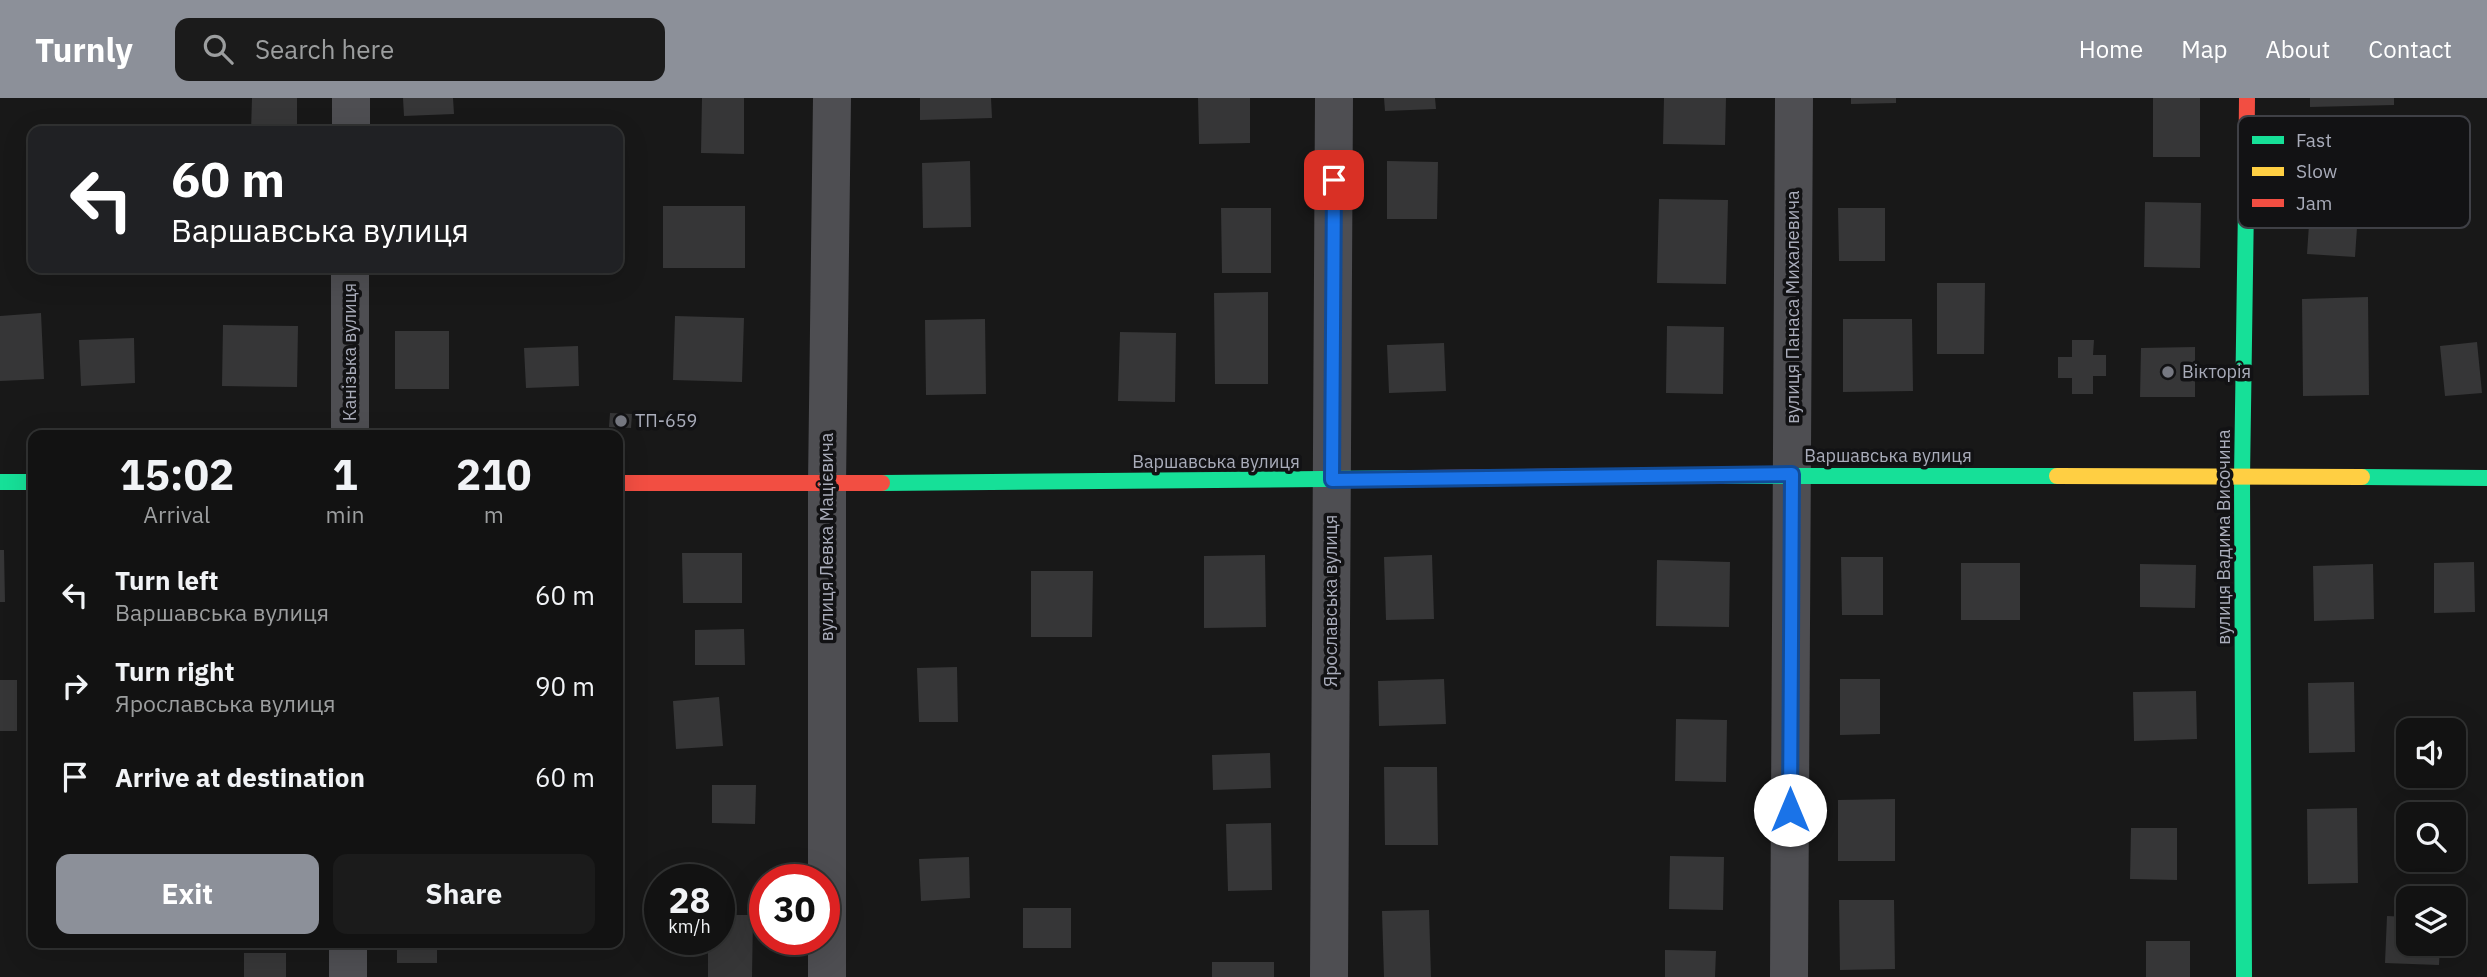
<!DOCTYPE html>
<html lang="en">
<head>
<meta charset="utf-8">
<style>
  :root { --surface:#121212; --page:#1b1b1b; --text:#f1f3f6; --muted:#9c9e9f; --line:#313232; --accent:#8c9099 }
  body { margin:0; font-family:"IBM Plex Sans",sans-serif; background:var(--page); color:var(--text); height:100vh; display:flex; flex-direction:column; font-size:26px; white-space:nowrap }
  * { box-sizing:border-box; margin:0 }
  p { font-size:23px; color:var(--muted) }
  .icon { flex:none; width:38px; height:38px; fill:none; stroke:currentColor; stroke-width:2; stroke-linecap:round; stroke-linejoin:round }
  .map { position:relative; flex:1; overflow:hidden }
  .side { position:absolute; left:28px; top:332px; width:595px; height:518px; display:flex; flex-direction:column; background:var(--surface); border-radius:14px; box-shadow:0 7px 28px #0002,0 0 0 2px var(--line) }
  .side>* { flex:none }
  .banner { position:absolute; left:28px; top:28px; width:595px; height:147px; border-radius:14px; box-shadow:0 7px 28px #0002,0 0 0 2px var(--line); background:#202124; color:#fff; overflow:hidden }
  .controls { position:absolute; left:2396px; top:620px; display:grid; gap:14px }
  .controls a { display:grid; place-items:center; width:70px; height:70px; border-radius:14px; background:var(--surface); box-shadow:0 7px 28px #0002,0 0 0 2px var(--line); font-size:35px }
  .speed { position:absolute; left:644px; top:766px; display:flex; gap:14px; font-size:35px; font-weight:700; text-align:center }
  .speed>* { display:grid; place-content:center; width:91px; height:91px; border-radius:50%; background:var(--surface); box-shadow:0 7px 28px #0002,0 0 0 2px var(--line); line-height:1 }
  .speed small { font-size:18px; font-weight:400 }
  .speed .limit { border:10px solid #d22; background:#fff; color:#111 }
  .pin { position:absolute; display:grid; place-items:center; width:60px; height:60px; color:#fff; margin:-30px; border-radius:14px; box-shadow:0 4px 10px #0006 }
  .me { position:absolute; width:77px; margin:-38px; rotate:0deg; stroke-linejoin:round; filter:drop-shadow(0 0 5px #0008) }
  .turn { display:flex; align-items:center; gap:24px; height:147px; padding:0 28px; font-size:32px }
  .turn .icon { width:91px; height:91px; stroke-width:2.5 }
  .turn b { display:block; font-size:49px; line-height:60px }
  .eta { display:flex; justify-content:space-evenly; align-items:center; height:119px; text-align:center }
  .eta b { font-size:42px; font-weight:700; line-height:49px }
  .action { display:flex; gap:14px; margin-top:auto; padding:14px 28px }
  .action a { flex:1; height:80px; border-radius:14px; background:var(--accent); color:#fff; font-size:28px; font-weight:700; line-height:80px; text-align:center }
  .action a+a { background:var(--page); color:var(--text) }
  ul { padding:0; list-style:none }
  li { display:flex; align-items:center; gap:21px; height:91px; padding:0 28px }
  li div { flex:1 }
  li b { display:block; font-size:26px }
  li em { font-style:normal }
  header { display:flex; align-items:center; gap:42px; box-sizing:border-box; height:98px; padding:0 35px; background:var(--accent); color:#fff }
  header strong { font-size:33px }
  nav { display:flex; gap:38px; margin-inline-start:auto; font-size:24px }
  .search { width:490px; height:63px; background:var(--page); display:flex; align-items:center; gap:18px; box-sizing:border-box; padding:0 24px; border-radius:14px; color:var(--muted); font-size:26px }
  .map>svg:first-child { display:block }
  .building { fill:#363637 }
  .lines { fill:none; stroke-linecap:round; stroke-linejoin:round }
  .street { stroke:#4e4e52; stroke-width:38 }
  .fast { stroke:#16e098; stroke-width:16 }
  .slow { stroke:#ffcf43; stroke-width:16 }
  .jam { stroke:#f24e42; stroke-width:16 }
  .route-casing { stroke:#114b97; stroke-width:18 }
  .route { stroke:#1a73e8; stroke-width:12 }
  .poi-dot { fill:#767881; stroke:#121214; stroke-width:2.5 }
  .labels { text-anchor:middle; stroke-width:7; stroke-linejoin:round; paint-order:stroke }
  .street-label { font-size:18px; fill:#a9acba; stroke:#121214 }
  .poi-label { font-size:18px; fill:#a9acba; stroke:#121214; text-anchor:start }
  .key { fill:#121214; stroke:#3f4046; stroke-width:2 }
  .key-label { font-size:19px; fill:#a9acba }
</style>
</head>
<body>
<header>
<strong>Turnly</strong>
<div class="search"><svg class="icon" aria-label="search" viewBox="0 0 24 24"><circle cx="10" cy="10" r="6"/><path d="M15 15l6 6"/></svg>Search here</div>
<nav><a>Home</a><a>Map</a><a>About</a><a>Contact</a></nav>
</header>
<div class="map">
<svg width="2487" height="879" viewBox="0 0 2487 879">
  <rect width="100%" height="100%" fill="#181818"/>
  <path class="building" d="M252,0H297V33H251Z
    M403,0H453L454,16L404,18Z
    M702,0H744V56L701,55Z
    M920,0H991L992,20L920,22Z
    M1198,0H1250V45L1199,46Z
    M1384,0H1435L1436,11L1385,13Z
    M1664,0H1726L1725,47L1663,46Z
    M1851,0H1896V5L1851,6Z
    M2153,0H2200V59H2153Z
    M2310,0H2394V7L2310,9Z
    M970,63L971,129L923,130L922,65Z
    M1387,63L1438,64L1437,121H1387Z
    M2311,97L2359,100L2355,159L2307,156Z
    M1659,101L1728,102L1726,186L1657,185Z
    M2145,104L2201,105L2200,170L2144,169Z
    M663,108H745V170H663Z
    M1221,110H1271V175H1222Z
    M1838,110H1885V163H1839Z
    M1937,185H1985L1984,256H1937Z
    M1268,194V286H1215L1214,195Z
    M2368,199L2369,297L2303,298L2302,201Z
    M41,215L44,281L0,283V218Z
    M675,218L744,220L742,284L673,282Z
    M985,221L986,296L926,297L925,222Z
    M1843,221H1912L1913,293L1843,294Z
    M223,227L298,228L297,289L222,288Z
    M1667,228L1724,229L1723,296L1666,295Z
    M395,233H449V291H395Z
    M1120,234L1176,235L1175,304L1118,303Z
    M134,240L135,285L81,288L79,242Z
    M2072,242H2094L2093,257H2106V278H2093V296H2072V280H2058V259H2072Z
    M2477,244L2482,295L2445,298L2440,248Z
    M1444,245L1446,293L1389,295L1387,247Z
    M578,248L579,288L526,290L524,250Z
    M2195,249V299H2140L2141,250Z
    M610,315L632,316L631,330L609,329Z
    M0,452H4L5,504H0Z
    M682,455H742V505H683Z
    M1265,457L1266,529L1204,530V458Z
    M1432,457L1434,521L1386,522L1384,459Z
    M1841,459H1883V517H1842Z
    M1657,462L1730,464L1729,529L1656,528Z
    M2474,464L2475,514L2434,515V465Z
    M1961,465H2020V522H1961Z
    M2140,466L2196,467L2195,510L2140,509Z
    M2373,466L2374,521L2314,523L2313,468Z
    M1031,473H1093L1092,539H1031Z
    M744,531L745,567H695V532Z
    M957,569L958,624H919L917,570Z
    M1444,581L1446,626L1379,628L1378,583Z
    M1840,581H1880V636L1840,637Z
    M0,582H17V633H0Z
    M2354,584L2355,654L2309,655L2308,585Z
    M2196,593L2197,641L2134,643L2133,594Z
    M719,599L723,648L676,651L673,603Z
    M1676,621L1727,622L1726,684L1675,683Z
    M1270,655L1271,690L1213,692L1212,657Z
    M1384,669H1437L1438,747H1385Z
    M712,687H756L755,726L712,725Z
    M1895,701V763H1838V702Z
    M2357,710L2358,785L2308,786L2307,711Z
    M1271,725L1272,792L1228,793L1226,726Z
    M2131,730H2177V782L2130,781Z
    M1670,758L1724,759L1723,812L1669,811Z
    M969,759L970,800L921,803L919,761Z
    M1839,802H1894L1895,871L1840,872Z
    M1023,810H1071V850H1023Z
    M1429,812L1431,879H1384L1382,813Z
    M719,817H753L752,879H708V842H719Z
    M2387,818L2408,819V845H2440L2439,867L2385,865Z
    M2146,843H2190V879H2146Z
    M397,845H437V865H397Z
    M1665,852L1716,853L1715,879H1665Z
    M244,855H286V879H244Z
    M1212,864H1274V879H1212Z"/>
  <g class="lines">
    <path class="street" d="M351,33V0
      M350,338V170
      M348,879V845
      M827,879V386L832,0
      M1329,879L1334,0
      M1789,879L1794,0"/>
    <path class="fast" d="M1634,378H2057
      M2362,379L2487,380
      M0,384H33
      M882,385L1427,380
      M2244,879L2242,379L2246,106"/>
    <path class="slow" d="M2057,378L2362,379"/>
    <path class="jam" d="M2246,106L2247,0
      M1427,380L1634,378
      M618,385H882"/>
  </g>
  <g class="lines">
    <defs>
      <path id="route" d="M1334,82L1332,382L1792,376L1790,712"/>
    </defs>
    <use href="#route" class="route-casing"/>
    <use href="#route" class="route"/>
  </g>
  <g class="poi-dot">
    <circle cx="2168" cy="274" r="7"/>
    <circle cx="621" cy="323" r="7"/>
  </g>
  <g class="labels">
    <g class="street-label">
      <text transform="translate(1793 209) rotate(-90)" y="6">вулиця Панаса Михалевича</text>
      <text transform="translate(350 254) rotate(-90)" y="6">Канізька вулиця</text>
      <text x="1888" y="364">Варшавська вулиця</text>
      <text x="1216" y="370">Варшавська вулиця</text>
      <text transform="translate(827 439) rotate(-90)" y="6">вулиця Левка Мацієвича</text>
      <text transform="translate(2224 439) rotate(-90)" y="6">вулиця Вадима Височина</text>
      <text transform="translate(1331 503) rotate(-90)" y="6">Ярославська вулиця</text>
    </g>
    <g class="poi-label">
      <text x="2182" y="280">Вікторія</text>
      <text x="635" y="329">ТП-659</text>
    </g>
  </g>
  <rect x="2238" y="18" width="232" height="112" rx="10" class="key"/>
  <rect x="2252" y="38" width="32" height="8" fill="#16e098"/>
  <rect x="2252" y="69" width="32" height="9" fill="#ffcf43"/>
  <rect x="2252" y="101" width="32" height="8" fill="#f24e42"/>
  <g class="key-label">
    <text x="2296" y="49">Fast</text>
    <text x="2296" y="80">Slow</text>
    <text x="2296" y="112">Jam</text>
  </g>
</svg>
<div class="controls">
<a><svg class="icon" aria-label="sound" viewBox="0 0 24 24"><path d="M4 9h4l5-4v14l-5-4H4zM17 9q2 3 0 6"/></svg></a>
<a><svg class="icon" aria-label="search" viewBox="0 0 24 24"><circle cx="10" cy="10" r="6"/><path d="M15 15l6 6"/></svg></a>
<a><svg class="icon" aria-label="layers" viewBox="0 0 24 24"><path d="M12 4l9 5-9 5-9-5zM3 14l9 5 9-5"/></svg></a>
</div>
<div class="speed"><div>28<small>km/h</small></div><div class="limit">30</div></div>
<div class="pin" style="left:1334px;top:82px;background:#d93025"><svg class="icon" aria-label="arrive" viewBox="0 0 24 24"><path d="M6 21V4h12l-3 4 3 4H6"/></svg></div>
<svg class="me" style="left:1790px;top:712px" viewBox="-20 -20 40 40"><circle r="19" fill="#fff"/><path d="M0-13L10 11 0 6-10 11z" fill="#1a73e8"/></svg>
<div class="banner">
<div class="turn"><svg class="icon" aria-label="left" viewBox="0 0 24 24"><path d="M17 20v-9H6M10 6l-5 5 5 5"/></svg><div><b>60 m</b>Варшавська вулиця</div></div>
</div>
<section class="side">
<div class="eta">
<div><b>15:02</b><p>Arrival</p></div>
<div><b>1</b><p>min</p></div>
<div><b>210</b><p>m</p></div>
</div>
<ul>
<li><svg class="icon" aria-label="left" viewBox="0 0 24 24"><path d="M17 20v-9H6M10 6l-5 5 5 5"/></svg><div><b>Turn left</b><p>Варшавська вулиця</p></div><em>60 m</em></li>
<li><svg class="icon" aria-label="right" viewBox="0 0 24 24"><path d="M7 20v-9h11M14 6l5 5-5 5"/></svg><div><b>Turn right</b><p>Ярославська вулиця</p></div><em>90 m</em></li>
<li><svg class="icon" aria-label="arrive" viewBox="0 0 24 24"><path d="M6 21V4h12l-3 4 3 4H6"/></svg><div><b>Arrive at destination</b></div><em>60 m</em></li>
</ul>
<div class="action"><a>Exit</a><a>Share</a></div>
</section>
</div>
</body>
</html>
